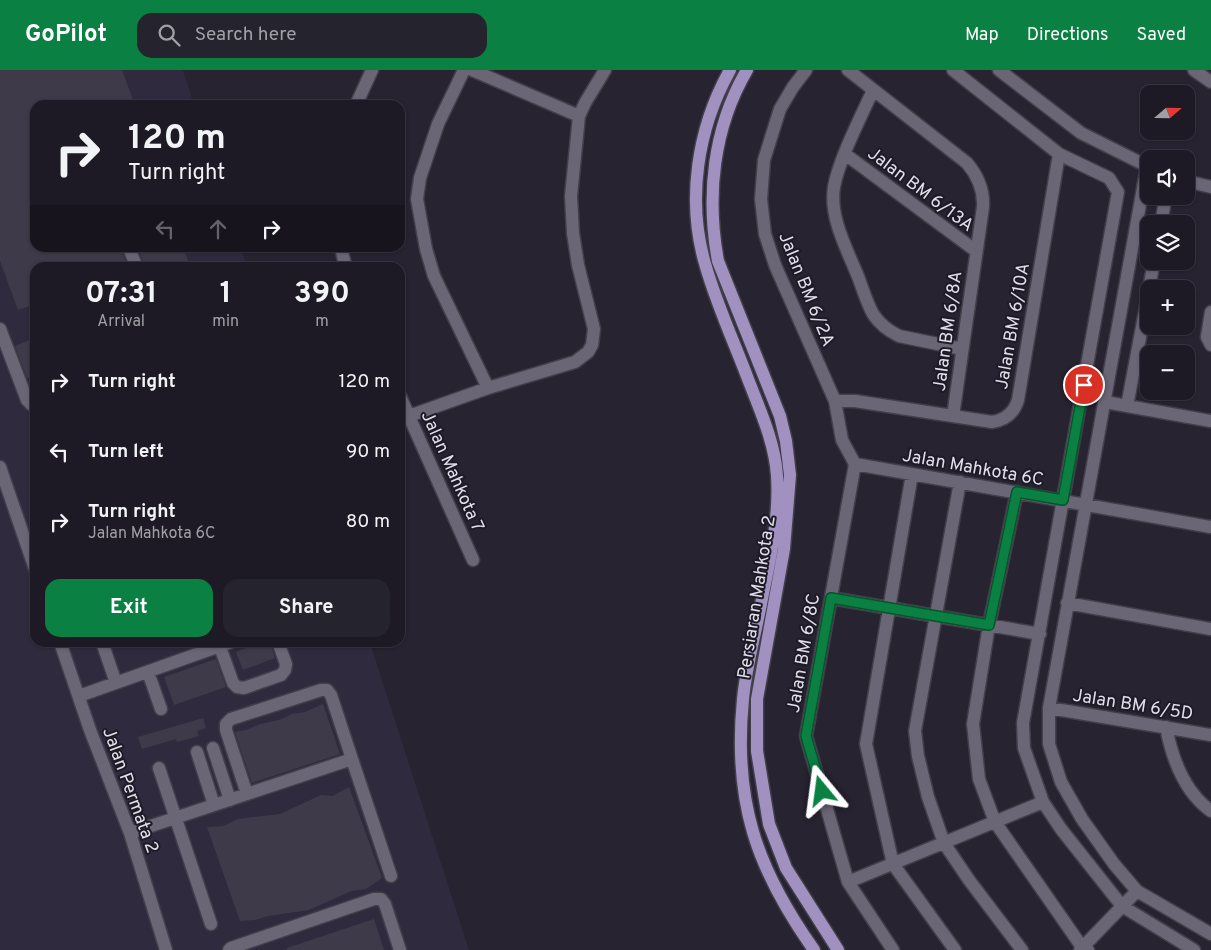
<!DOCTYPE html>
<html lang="en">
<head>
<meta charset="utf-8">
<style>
  :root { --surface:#1d1a25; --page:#25232d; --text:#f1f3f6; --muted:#a0a1a7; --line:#3b3842; --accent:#0b8043 }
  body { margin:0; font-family:Overpass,sans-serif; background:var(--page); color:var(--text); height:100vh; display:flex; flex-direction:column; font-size:19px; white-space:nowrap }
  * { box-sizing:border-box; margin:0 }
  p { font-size:16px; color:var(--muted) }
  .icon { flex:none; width:28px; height:28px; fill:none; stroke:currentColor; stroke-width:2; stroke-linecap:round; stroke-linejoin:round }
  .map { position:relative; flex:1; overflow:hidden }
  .drawer { position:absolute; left:30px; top:192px; width:375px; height:385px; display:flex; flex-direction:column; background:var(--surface); border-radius:15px; box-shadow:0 1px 4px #0004,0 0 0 1px var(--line) }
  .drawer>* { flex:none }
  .top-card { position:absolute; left:30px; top:30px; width:375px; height:152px; border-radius:15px; box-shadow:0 1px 4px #0004,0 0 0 1px var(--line); background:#1d1a25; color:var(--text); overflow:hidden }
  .needle { width:32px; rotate:70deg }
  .fabs { position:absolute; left:1140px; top:15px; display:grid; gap:10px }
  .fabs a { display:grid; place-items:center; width:55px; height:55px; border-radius:10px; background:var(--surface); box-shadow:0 1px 4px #0004,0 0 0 1px var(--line); font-size:25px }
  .pin { position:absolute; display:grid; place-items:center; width:42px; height:42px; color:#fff; margin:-21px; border:2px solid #fff; border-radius:50%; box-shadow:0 1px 5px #0007 }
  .me { position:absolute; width:55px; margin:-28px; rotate:344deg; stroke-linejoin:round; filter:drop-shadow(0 0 4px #0008) }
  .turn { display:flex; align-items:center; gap:18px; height:105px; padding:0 15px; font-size:22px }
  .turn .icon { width:65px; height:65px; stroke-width:2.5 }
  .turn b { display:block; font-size:35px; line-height:42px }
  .lanes { display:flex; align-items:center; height:48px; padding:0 15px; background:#0003; justify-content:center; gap:25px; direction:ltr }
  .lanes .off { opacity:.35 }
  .eta { display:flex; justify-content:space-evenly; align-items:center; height:85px; text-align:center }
  .eta b { font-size:30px; font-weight:700; line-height:35px }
  .primary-button { display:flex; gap:10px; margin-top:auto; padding:10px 15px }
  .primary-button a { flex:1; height:58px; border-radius:15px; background:var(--accent); color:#fff; font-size:20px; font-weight:700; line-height:58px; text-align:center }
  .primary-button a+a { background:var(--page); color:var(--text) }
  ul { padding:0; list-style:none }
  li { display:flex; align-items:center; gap:15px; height:70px; padding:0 15px }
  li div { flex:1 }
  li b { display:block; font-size:19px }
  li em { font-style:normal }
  header { display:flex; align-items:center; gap:30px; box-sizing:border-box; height:70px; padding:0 25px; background:var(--accent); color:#fff }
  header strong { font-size:24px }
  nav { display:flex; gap:28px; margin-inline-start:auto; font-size:18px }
  .search { width:350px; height:45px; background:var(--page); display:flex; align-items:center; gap:12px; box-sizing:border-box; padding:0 18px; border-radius:15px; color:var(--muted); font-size:19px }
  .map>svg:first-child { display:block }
  .built { fill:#302a3e }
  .building { fill:#3f3a49 }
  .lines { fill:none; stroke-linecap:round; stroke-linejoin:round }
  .minor-casing { stroke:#423f4a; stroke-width:15 }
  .major-casing { stroke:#423f4a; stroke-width:15 }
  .minor { stroke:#6b6676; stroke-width:12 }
  .major { stroke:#a091c1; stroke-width:12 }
  .route-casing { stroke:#07532c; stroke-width:12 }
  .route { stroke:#0b8043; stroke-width:9 }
  .labels { text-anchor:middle; stroke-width:4; stroke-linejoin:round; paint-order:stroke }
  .street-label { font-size:18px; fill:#e1dfe8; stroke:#1e1a27 }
</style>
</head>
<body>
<header>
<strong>GoPilot</strong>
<div class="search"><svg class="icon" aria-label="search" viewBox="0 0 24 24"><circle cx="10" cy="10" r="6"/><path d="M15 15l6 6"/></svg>Search here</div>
<nav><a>Map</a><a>Directions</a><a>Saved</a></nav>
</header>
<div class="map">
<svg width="1211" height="880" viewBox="0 0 1211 880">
  <rect width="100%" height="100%" fill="#272331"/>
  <path class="built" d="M0,0H183L194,35H35V178H241L247,197L35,198V572L370,573L469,880H0Z"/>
  <path class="building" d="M0,0H122L135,35H35V178H121L128,198H35V234L18,240L0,191Z
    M138,178H183L191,198H145Z
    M35,268V305L27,308L15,276Z
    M261,572H270L275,588L243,600L236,582Z
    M216,589L226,617L174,635L164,607Z
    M323,634L340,684L252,713L235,662L246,660L260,654L279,650L292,644L305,642Z
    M203,648L206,658L197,661L199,666L177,672L176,669L142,679L138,667Z
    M349,717L382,808L366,819L351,821L309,840L268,846L255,850L240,851L207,757L223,756L238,749L280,744L321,725L333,726Z
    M374,849L384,880H287V878Z"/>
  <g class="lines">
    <defs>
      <path id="minor" d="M464,0L438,54L420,108L417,129L426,179L434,206L488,318
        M472,0L579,46
        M806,0L793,17L780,39L764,90L761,129L765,164L775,195L835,331L842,370L855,394
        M848,0L967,93C978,106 984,120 983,137L953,346
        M953,0L1059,84L1109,108L1118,122L1023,653L1024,678L1043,732L1061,759L1122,836L1194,880
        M999,0L1081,63L1149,97
        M1194,0L1211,12
        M873,20C861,47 839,89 834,117C829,148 848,181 859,209C863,220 867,233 873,244C880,255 889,261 899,266L962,279
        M356,35L372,0
        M845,84L976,181
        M1147,96L1049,638V674L1061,712L1082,749L1114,794L1137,821L1211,864
        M1186,111L1211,117
        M1161,154L1165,131
        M129,178L137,198
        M341,178L346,198
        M1149,219L1154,191
        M1211,242L1207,267L1211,275
        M0,259L27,330L32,335H35
        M400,326L473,490
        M835,331H855L992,352C1005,350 1014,343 1018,330L1059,84
        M1105,332L1211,351
        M1127,336L1149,220
        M409,346L488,318L575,292L588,282L592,275L594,259L578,195L573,163L571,126L579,46L585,33L605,0
        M855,394L806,666L848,812L893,880
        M855,394L1211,457
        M0,397L35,499
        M912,404L866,674L893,794L955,880
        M960,412L915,661L918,686L928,727L944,773L969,810L1022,880
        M1017,422L989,555L973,654L979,709L995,752L1082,877L1088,880
        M831,528L1040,564
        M1067,533L1211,559
        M60,572L90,660L130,763L166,880
        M102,572L116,613
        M220,577L233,613L237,617L244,618L281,605L285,600L286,594L278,572
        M148,602L161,639
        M79,626L231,572
        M1049,638L1211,665
        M1166,657C1172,688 1184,722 1211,741
        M213,678L230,730
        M197,682L214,735
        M159,698L211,854
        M247,724L226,660V654L231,649L321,620H327L331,625L352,689
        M130,763L352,689L391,806
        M848,812L1043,732
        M229,880L231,878L374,829H381L385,834L400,880
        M1080,880L1137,821"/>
      <path id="major" d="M730,0C697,59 686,132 706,197C717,235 734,272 748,309C760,340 775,373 777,406C780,449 769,492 761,534C755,565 746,597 743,629C733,731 756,798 814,880
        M747,0C713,58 706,126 718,191L780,346L786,371L790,405L784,479L757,629V681L769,754L786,798L838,880"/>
    </defs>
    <use href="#minor" class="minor-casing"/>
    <use href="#major" class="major-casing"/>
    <use href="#minor" class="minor"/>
    <use href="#major" class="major"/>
  </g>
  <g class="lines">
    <defs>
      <path id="route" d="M822,721L806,666L831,528L989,555L1017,422L1063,430L1084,315"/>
    </defs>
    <use href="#route" class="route-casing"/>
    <use href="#route" class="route"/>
  </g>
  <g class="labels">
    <g class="street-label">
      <text transform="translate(921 119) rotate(37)" y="6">Jalan BM 6/13A</text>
      <text transform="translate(807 219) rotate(68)" y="6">Jalan BM 6/2A</text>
      <text transform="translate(1012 256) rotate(-80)" y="6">Jalan BM 6/10A</text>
      <text transform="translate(947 261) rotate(-82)" y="6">Jalan BM 6/8A</text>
      <text transform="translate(973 397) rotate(10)" y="6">Jalan Mahkota 6C</text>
      <text transform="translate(453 401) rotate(66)" y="6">Jalan Mahkota 7</text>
      <text transform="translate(756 527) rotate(-81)" y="6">Persiaran Mahkota 2</text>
      <text transform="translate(803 583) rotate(-80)" y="6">Jalan BM 6/8C</text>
      <text transform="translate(1133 634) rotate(9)" y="6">Jalan BM 6/5D</text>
      <text transform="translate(131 720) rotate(70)" y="6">Jalan Permata 2</text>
    </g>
  </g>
</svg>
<div class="fabs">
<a><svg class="needle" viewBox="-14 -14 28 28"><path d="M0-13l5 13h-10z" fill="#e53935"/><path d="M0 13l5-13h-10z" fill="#a0a1a7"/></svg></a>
<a><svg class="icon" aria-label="sound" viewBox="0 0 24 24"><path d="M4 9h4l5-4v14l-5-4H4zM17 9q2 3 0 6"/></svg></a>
<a><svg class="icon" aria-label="layers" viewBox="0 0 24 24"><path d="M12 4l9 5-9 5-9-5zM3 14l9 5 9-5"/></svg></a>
<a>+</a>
<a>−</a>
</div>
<div class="pin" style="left:1084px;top:315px;background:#d93025"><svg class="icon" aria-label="arrive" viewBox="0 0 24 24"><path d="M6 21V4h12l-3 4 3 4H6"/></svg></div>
<svg class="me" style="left:822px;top:721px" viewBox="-20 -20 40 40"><path d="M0-17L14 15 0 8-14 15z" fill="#0b8043" stroke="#fff" stroke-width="4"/></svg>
<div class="top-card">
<div class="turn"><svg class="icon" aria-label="right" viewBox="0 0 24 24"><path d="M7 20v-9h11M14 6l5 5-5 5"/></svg><div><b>120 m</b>Turn right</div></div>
<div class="lanes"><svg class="icon off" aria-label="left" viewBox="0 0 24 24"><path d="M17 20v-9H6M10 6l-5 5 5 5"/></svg><svg class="icon off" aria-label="ahead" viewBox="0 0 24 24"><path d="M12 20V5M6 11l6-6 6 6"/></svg><svg class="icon" aria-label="right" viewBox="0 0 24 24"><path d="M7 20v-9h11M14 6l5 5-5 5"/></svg></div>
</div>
<section class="drawer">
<div class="eta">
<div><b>07:31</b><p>Arrival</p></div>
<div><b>1</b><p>min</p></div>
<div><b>390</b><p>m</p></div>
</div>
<ul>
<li><svg class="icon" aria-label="right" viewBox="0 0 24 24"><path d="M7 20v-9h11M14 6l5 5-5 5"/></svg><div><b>Turn right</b></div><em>120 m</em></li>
<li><svg class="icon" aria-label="left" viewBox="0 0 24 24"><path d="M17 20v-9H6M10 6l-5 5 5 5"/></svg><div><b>Turn left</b></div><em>90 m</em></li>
<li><svg class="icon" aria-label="right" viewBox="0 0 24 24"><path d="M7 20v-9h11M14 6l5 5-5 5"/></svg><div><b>Turn right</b><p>Jalan Mahkota 6C</p></div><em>80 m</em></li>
</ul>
<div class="primary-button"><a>Exit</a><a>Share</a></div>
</section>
</div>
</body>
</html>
